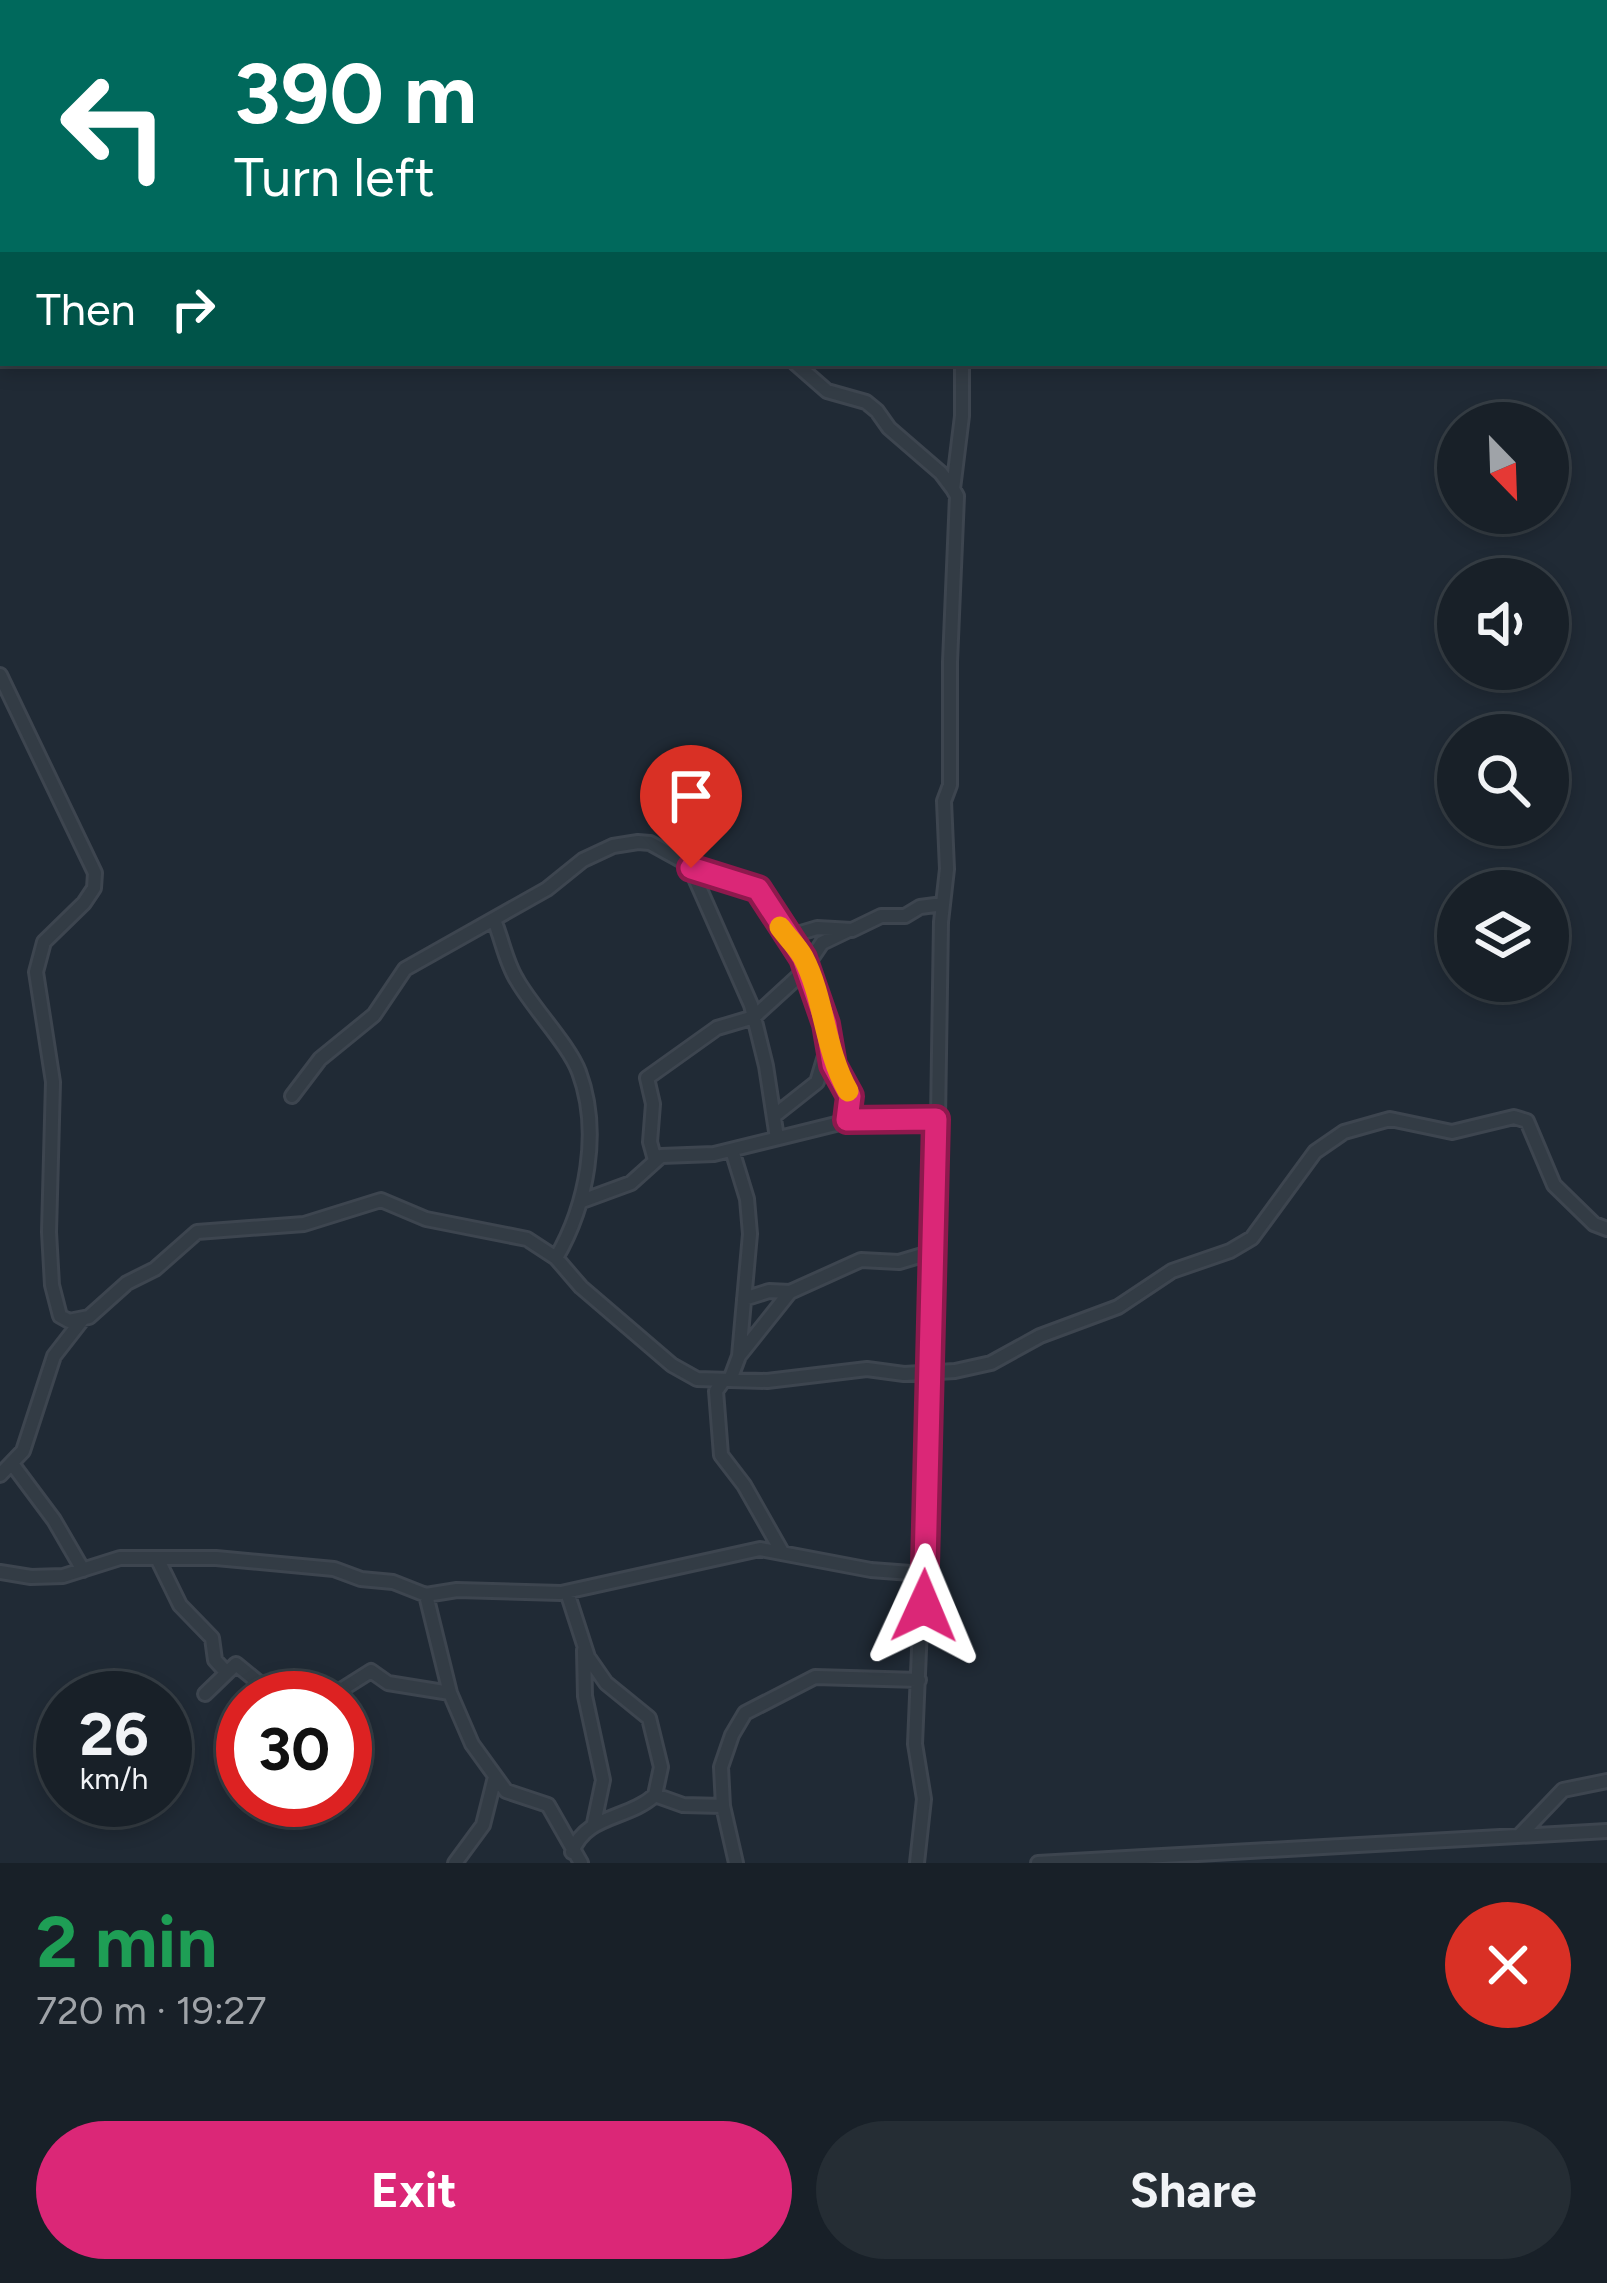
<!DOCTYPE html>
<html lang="en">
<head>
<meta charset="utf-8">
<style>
  :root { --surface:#182028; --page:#252d34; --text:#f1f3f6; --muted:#9fa3a8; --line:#363e45; --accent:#db2777 }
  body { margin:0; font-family:Figtree,sans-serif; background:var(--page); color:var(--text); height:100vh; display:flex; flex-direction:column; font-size:45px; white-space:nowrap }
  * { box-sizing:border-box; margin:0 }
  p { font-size:39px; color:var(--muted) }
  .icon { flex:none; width:66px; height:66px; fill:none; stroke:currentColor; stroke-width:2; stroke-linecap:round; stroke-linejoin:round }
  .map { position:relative; height:1863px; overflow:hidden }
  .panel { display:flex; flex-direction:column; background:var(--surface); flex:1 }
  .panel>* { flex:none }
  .hud { position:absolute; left:0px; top:0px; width:1608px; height:366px; box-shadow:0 6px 18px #0003,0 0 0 3px var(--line); background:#00695c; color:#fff; overflow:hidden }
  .needle { width:78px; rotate:157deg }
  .tools { position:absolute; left:1437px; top:402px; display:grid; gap:24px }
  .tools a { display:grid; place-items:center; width:132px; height:132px; border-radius:50%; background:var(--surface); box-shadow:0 6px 18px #0003,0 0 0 3px var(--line); font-size:60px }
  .speed { position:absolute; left:36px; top:1671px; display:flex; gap:24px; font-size:60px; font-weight:700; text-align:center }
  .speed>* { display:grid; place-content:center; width:156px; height:156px; border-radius:50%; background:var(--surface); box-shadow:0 6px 18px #0003,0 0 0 3px var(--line); line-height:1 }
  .speed small { font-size:30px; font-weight:400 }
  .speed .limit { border:18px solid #d22; background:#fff; color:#111 }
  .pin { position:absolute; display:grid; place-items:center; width:102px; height:102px; color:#fff; margin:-123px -51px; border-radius:50% 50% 50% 0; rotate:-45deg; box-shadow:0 0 12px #0007 }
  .pin .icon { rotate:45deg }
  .me { position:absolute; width:132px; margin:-66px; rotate:1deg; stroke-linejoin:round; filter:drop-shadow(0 0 9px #0008) }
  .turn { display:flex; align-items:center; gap:42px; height:252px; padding:0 36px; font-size:54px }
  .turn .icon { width:156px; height:156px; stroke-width:2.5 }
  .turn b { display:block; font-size:84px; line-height:102px }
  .then { display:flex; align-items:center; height:114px; padding:0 36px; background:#0003; gap:24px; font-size:45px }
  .round { display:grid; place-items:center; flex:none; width:126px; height:126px; border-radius:63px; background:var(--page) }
  .overview { display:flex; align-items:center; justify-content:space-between; height:204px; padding:0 36px }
  h1 { font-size:72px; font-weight:700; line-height:90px; color:#1e9e55 }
  .cta { display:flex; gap:24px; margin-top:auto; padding:24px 36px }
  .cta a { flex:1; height:138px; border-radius:72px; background:var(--accent); color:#fff; font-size:48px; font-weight:700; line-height:138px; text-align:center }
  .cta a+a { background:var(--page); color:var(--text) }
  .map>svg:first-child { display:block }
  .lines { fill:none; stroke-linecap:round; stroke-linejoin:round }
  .minor-casing { stroke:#3d454f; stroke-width:18 }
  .minor { stroke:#333c45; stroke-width:12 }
  .route-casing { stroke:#8e194d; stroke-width:30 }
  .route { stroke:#db2777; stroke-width:21 }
  .slow { stroke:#f59e0b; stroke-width:21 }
</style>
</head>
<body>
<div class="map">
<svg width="1607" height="1863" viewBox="0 0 1607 1863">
  <rect width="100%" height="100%" fill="#202a35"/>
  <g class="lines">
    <defs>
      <path id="minor" d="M629,0L641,3
        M618,3L621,0
        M684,3L686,0
        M970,3V0
        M0,268L3,267
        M795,363L827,391L866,402L877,411L889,428L941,473L953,489
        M0,675L95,873L94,888L84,903L44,942L36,972L53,1082L49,1232L52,1285L60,1316L69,1321L89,1317L127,1283L155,1269L197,1232L304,1224L381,1200L426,1219L527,1239L556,1258L581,1287L672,1365L697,1379L767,1381L867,1369L904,1374L955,1371L991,1363L1040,1336L1118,1307L1172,1271L1230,1251L1252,1238L1315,1152L1344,1132L1390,1119L1452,1132L1514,1117L1527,1121L1554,1185L1594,1224L1607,1229
        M691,869L751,1005L766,1066L777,1138
        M494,920C502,939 506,963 517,980C532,1007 569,1045 579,1072C601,1131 587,1205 556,1258
        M787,937L817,928L852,930L881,916H905L920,907L943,904
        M292,1096L320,1059L374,1015L405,969L547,889L583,860L613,846L638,842L650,843L708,875L747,884L762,892L781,928L803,958L826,1024L833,1065L850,1096L847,1120
        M774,1116L817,1082L827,1049
        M655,1160L650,1142L653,1104L647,1078L717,1028L754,1017L801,974L822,943L849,930
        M582,1201L631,1183L661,1156L714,1154L852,1120L936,1119
        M744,1299L769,1291L790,1292
        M739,1356L790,1292L861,1260L899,1262L936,1251
        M730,1380L739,1356L750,1234L747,1199L732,1150
        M723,1381L716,1391L721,1455L744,1485L782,1552
        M13,1465L54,1520L83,1570
        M0,1475L23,1451L54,1356L82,1320
        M158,1560L180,1605L212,1638L215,1660L226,1672
        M0,1572L31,1577L63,1576L120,1558H216L334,1569L361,1579L393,1582L426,1595L457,1590L561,1593L760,1549L871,1570L924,1574
        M567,1592L588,1657L606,1683L649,1718L661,1767L655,1795L683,1805L723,1806
        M426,1595L450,1693L472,1744L506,1791L548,1805L581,1863
        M584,1650L585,1696L603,1780L594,1823
        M205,1694L236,1664L263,1686L322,1696L333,1695L371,1671L388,1683L450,1693
        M1520,1835L1563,1790L1607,1781
        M572,1852C586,1814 628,1820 655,1795
        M455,1863L483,1825L495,1777
        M736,1863L723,1806L721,1767L732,1735L745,1713L815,1677L919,1680
        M917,1863L924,1799L915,1744L936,1251L941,922L947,869L944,801L950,785V662L957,496L953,489L962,416V363
        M1038,1863L1607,1831"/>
    </defs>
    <use href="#minor" class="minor-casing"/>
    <use href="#minor" class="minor"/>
  </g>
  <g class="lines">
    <defs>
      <path id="route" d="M691,868L758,889L803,958L826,1024L833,1065L850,1096L847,1120L936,1119L924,1606"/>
    </defs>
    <use href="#route" class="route-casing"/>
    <use href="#route" class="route"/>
    <path class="slow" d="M780,927C787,937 797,946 803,957C825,999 824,1049 848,1091"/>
  </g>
</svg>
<div class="tools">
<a><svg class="needle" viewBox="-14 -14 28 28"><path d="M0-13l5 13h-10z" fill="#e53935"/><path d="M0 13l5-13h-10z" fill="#9fa3a8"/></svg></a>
<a><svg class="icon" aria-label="sound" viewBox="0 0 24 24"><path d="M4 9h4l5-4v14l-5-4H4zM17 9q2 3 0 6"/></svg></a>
<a><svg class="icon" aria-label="search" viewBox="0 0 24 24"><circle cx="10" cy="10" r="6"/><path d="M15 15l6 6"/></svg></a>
<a><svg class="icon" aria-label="layers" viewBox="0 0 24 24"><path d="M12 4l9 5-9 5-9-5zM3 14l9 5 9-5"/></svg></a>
</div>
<div class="speed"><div>26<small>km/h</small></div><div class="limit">30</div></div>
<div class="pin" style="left:691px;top:868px;background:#d93025"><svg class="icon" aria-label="arrive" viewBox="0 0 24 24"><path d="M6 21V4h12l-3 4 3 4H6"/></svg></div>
<svg class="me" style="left:924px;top:1606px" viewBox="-20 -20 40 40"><path d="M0-17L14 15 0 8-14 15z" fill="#db2777" stroke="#fff" stroke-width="4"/></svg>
<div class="hud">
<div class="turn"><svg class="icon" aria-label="left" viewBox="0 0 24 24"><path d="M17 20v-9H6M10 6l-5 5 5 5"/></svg><div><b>390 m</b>Turn left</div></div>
<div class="then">Then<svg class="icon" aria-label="right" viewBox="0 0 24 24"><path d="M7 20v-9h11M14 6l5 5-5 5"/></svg></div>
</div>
</div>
<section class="panel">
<div class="overview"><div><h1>2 min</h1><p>720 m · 19:27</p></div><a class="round" style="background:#d93025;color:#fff"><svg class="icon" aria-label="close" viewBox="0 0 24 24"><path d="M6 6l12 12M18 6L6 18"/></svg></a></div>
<div class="cta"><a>Exit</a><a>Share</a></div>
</section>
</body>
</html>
